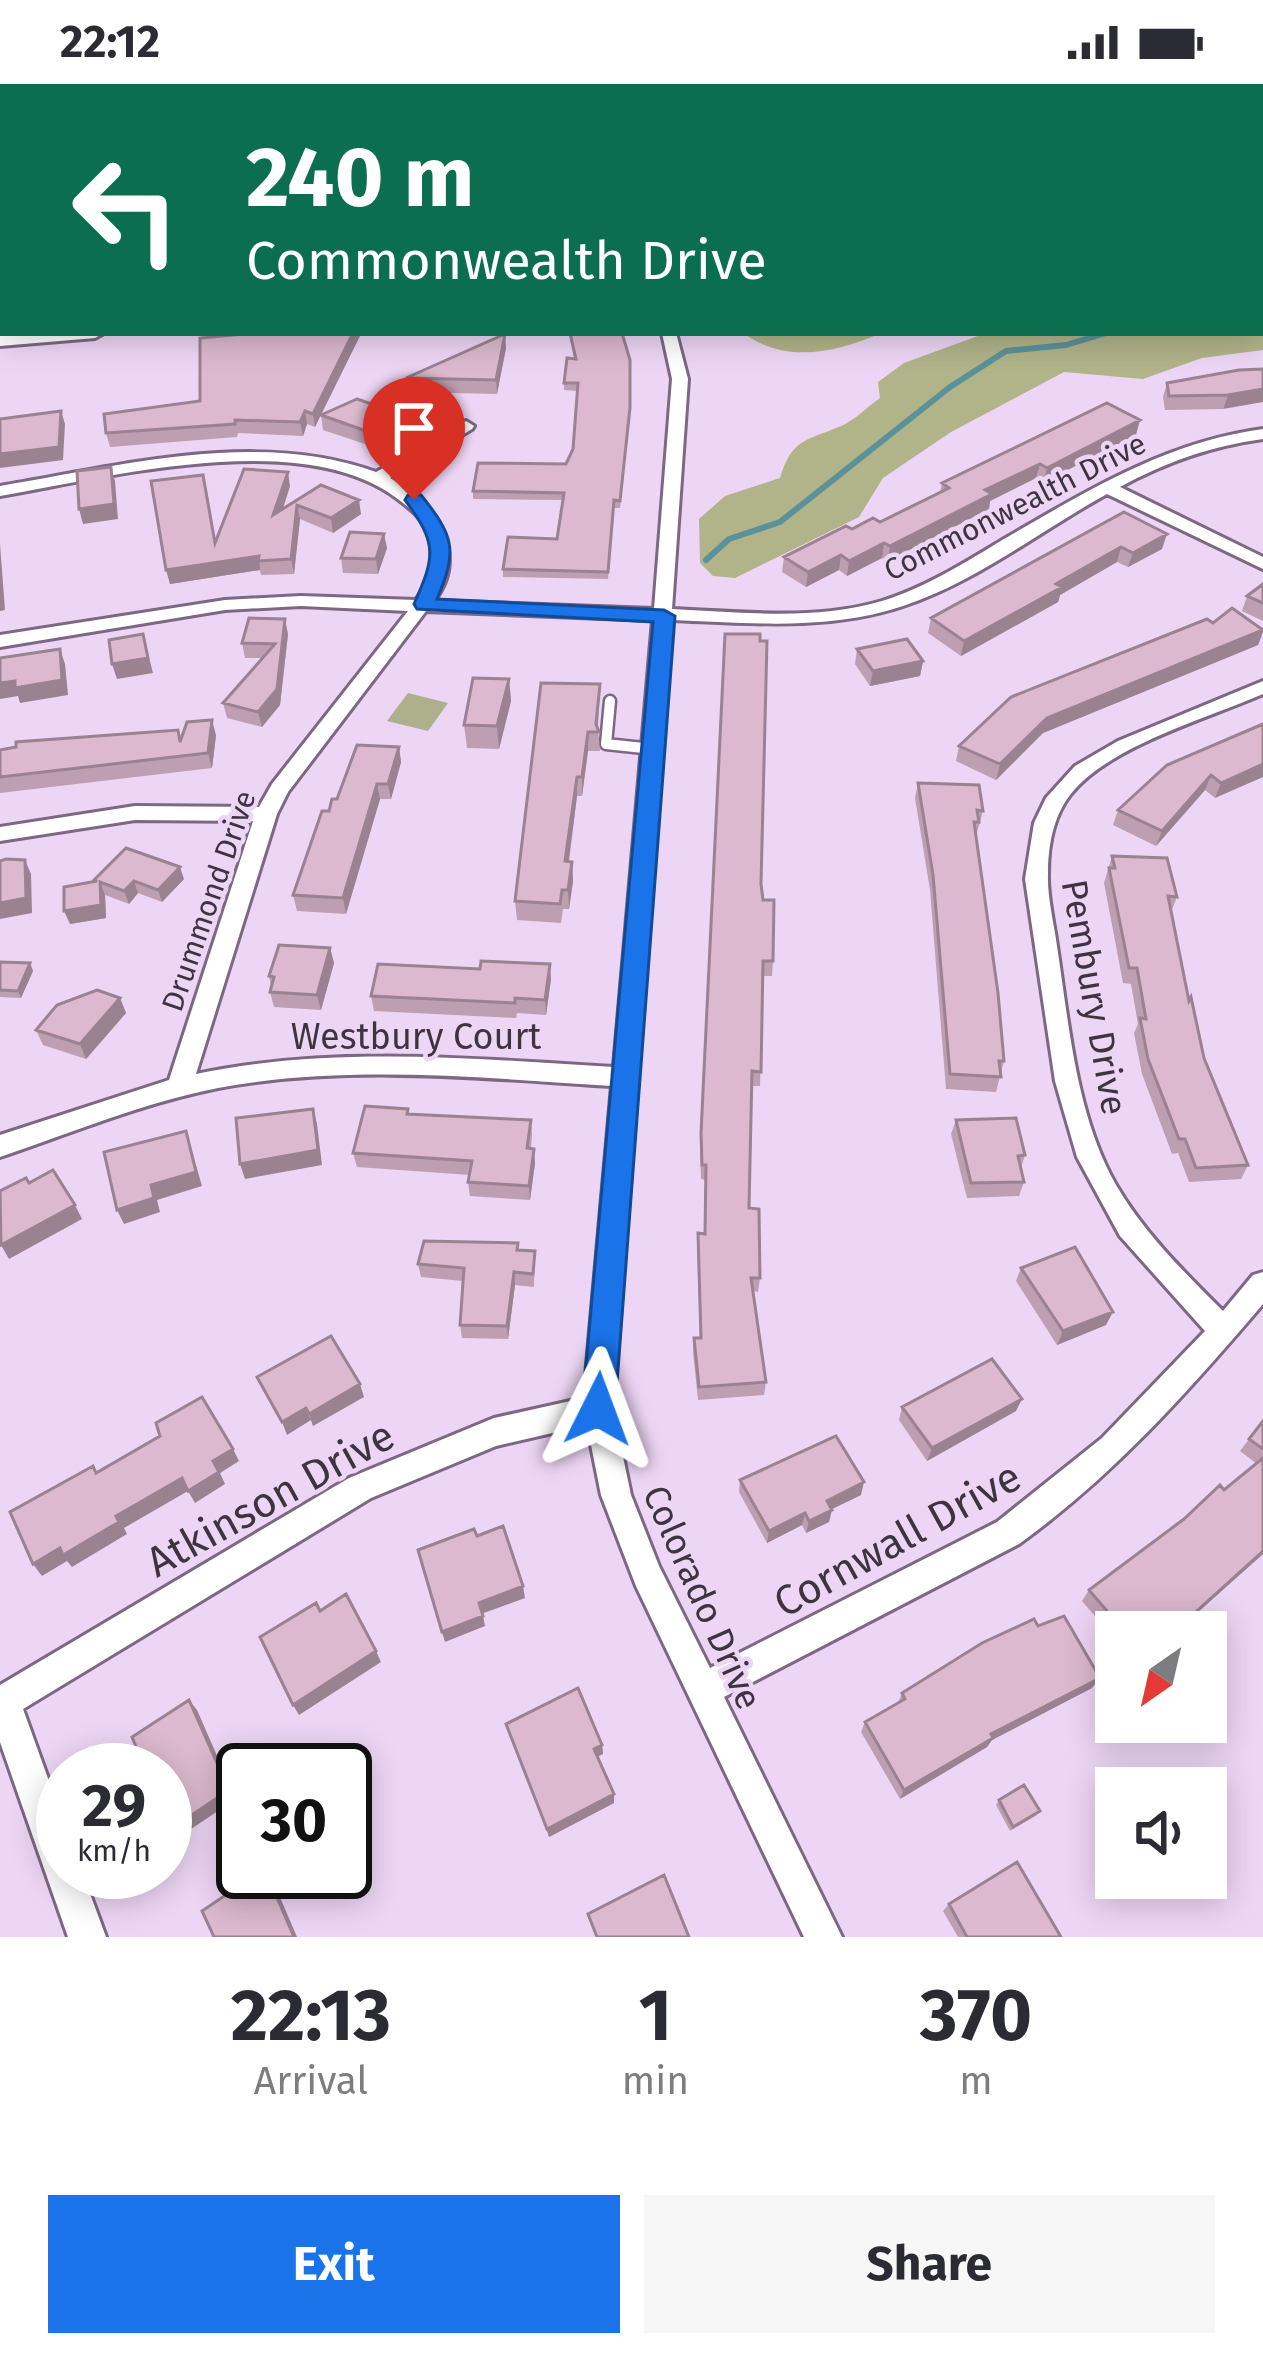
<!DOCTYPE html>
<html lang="en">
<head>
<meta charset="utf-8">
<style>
  :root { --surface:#fff; --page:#f7f7f7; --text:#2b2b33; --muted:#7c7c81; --accent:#1a73e8 }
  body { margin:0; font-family:"Fira Sans",sans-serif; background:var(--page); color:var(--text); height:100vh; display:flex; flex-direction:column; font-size:45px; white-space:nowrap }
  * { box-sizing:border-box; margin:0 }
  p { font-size:39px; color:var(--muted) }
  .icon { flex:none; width:66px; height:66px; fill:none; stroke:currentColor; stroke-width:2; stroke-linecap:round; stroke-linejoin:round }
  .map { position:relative; height:1853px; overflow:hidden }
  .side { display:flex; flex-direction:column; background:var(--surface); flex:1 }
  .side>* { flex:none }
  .banner { position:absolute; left:0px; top:0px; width:1263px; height:252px; box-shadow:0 6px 30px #0003; background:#0b6e4f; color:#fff; overflow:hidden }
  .needle { width:78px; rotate:214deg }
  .fabs { position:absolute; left:1095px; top:1527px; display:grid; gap:24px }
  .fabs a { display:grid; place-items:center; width:132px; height:132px; border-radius:0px; background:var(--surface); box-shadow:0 6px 30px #0003; font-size:60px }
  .speed { position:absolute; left:36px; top:1659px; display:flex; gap:24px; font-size:60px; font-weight:700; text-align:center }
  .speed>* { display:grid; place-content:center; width:156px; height:156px; border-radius:50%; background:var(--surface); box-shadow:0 6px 30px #0003; line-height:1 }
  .speed small { font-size:30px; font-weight:400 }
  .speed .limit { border:6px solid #111; border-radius:18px; background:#fff; color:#111 }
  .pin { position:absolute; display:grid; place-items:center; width:102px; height:102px; color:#fff; margin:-123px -51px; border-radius:50% 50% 50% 0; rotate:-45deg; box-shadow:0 0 12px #0007 }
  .pin .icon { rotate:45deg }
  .me { position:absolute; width:132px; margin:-66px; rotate:3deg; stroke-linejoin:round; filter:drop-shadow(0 0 9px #0008) }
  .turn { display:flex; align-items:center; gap:42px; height:252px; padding:0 48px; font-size:54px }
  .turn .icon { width:156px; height:156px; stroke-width:2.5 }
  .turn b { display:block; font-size:84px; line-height:102px }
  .eta { display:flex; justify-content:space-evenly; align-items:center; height:204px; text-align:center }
  .eta b { font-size:72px; font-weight:700; line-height:84px }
  .cta { display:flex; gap:24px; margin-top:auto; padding:24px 48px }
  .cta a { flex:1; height:138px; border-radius:0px; background:var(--accent); color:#fff; font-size:48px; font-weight:700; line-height:138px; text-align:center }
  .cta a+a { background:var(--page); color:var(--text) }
  .status { display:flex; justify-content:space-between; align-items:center; height:84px; padding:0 60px; background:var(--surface); direction:ltr }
  .status svg { height:33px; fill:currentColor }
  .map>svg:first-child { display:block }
  .green { fill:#adb08b }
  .forest { fill:#b1b489 }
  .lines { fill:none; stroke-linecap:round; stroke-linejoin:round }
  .stream-far1 { stroke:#5b929a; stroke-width:4.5 }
  .stream { stroke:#5b929a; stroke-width:6 }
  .service-casing { stroke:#7d6884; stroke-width:15 }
  .minor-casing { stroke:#7d6884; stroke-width:6 }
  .tertiary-casing { stroke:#7d6884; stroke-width:6 }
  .service { stroke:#fff; stroke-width:10 }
  .minor { fill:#fff; fill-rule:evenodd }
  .tertiary { fill:#fff; fill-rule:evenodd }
  .wall { fill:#bd9fb1 }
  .shaded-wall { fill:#9a8290 }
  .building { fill:#dcb9ce; stroke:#9a8290; stroke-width:3 }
  .route { fill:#1a73e8; stroke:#114b97; stroke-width:3 }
  .labels { text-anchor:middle; stroke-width:9; stroke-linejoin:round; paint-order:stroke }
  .far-street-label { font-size:30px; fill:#3d3440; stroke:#edd6f5 }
  .street-label { font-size:36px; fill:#3d3440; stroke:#edd6f5 }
  .near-street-label { font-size:42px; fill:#3d3440; stroke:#edd6f5 }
</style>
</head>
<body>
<div class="status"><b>22:12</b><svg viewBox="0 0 49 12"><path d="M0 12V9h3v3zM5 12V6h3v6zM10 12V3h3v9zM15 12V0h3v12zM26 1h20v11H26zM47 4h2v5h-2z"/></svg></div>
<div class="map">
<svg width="1263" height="1853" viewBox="0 0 1263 1853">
  <rect width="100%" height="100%" fill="#edd6f5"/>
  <path class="green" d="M408,609L448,619L428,647L387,637Z"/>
  <path class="forest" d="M1263,136V266L1202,274L1143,295L1064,288L951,348L883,394L859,433L735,494L713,492L700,479L699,435L725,412L780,394C792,354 806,357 841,342C855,336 867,323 880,314L878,298L904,279L986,249H1260Z
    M743,249H881C835,269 786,280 743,249Z"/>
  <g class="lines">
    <path class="stream-far1" d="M40,0H136
      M1050,0L1055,3
      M0,2L36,0"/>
    <path class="stream" d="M706,476L729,455L780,438L950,303L1006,267L1066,261L1106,249"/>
    <defs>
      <path id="service" d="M610,617L606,660L653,665"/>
      <path id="minor" d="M662,249H676L688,295L672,525C741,528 815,537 882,517C925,504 966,478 1004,455C1087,407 1166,358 1263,345V355C1211,362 1166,378 1120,403L1263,473V485L1107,410C1040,447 976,498 903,522C829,547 748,539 672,536L613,1325L631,1411L659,1482L710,1584L997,1438L1102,1354L1205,1247L1120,1152L1077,1073L1055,997L1025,795L1034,739L1046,714L1075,682L1118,657L1263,597V610C1206,635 1108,662 1070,711C1053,733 1048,763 1048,789C1047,813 1054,839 1057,862C1069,941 1076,1031 1116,1101C1144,1149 1184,1188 1223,1227L1253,1191L1263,1188V1220C1188,1308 1113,1392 1019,1460L724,1613L842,1853H804L636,1502L601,1411L587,1341L496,1362L371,1414L23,1625L63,1736V1788H82L106,1853H68L0,1658V1601L349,1394L494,1334L584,1314L612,1002C482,994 347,980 218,1004C143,1019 73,1048 0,1073V1051L169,996L253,737L135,736L0,757V743L135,722L259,723L272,700L408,527L301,522L225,526L0,563V551L225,516L301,512L416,516C431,497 436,470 427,447C422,434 413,427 403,419C309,340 111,393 0,412V402C120,382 257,345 376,388L466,337L474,342L472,345L390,394C434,419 470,469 434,517L654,525L672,295ZM426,527L653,536L614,983C475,975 333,961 196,990L277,730L288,708Z"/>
      <path id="tertiary" d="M1260,122H1263V132H1260Z
        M104,249L95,254L0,262V252Z"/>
    </defs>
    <use href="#service" class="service-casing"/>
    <use href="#minor" class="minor-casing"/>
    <use href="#tertiary" class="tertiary-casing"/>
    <use href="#service" class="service"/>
    <use href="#minor" class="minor"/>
    <use href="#tertiary" class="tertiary"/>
  </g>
  <path class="wall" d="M255,249H359L315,343L307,340L303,352L238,349L237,353L110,363L106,349L200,317Z
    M569,249H622L630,331L620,424H614L608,495L503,493V485L557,455L563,416L473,415V407L566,380L573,365L578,307L564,306V299L574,275Z
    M506,264L497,310L407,308L406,294Z
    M1239,286L1223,325L1165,326L1163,313L1167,299Z
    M321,331L399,343L371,362L323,346Z
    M1136,351L1044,398L1036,394L990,417L989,425L888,477L882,474L847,492L839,486L806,503L782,488L784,473L852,445L880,438L940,408L942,399Z
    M321,401L361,430L333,449L300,435L294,490L261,491L260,486L170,500L290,402L283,425Z
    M1124,428L1162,465L1128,483L1117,478L1060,511L1058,518L961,572L928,549L931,534Z
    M387,464L378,490L343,489L341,474Z
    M1263,500V537L1242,527L1247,512Z
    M1213,539L1263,545V549L1258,561L1043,649L996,696L956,677L959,662Z
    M288,550L280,621L262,643L227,634L223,619L262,574H245L242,559Z
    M725,550L773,877L772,892H763L760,1002H751L749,1124L760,1194L758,1208L753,1207L766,1298L764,1311L698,1316L693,1268L694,1254H700L697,1163L698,1149L704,1150L705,1096L701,1095L700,1063Z
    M857,565L923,577L920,592L870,602L855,580Z
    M509,595L511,617L499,665L467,664L464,641Z
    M600,600L598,644L600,667H588L582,712H577L569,778H572L573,797L569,825H563L561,839L517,836L515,817Z
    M1263,640L1215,714L1205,706L1156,762L1113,741L1118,726Z
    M216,651L212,684L0,709V666L181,656Z
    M399,663L401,678L391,715H380L346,830L297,827L293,811L329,727L337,715Z
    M918,699L983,727L976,752L1004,977L996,1008L946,1005L930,806L915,714Z
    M1112,772L1177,813L1171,828L1189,917L1204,974L1248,1081L1241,1095L1189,1098L1178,1069L1172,1070L1142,990L1134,949L1138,940L1131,900L1123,899L1104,799Z
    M184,795L162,818L138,809L129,820L105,811L106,834L70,840L95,798Z
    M330,864L334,879L321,926L274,923L270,908L271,903L269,892Z
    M0,878L30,879L33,887L21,914L0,913Z
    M551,895L546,931L517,929L516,934L374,927L371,912Z
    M120,914L126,929L86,975L43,961L36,946Z
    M409,1030L531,1036L532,1051L531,1064L535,1079L530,1116L470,1112L468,1098L470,1091L357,1083L353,1069Z
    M956,1036L1025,1071L1021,1084L1024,1098L1019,1112L967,1114L951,1050Z
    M518,1159L519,1166L535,1167L534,1203L515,1201L508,1255L462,1254L460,1241L463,1197L421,1193L418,1180Z
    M1021,1184L1106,1241L1057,1261L1016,1197Z
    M902,1323L1016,1327L927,1377L899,1336Z
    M1263,1337V1470L1176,1548H1164L1158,1541L1148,1548H1116V1557L1082,1517L1089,1506L1224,1406L1257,1380L1240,1367Z
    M740,1396L861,1411L831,1425L829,1438L806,1449L802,1441L767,1459L739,1408Z
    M1038,1542L1092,1604L992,1656L987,1663L900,1715L861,1648L865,1638L898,1619L902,1609Z
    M506,1640L602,1661L603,1670L598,1672L614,1710V1719L549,1753Z
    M999,1716L1037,1731L1010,1747L996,1721Z
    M949,1820L1061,1853H958L943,1827Z"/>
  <path class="shaded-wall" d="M353,249H359L360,252L315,343L313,330Z
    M505,250L506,264L497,310L496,296Z
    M1263,305V318L1223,325L1228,311Z
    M61,327L65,340L63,376L0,384V370Z
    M305,327L307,340L303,352L300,338Z
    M398,329L399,343L371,362L369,348Z
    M1140,336L1136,351L1044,398L1047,384Z
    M1040,380L1036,394L990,417L989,425L888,477L890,462L985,406Z
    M111,383L115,397L118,435L83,440L79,425Z
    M288,388L290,402L276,445L273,431Z
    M359,416L361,430L333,449L331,434Z
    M297,421L300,435L294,490L291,475Z
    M384,450L387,464L378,490L376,475Z
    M1167,450L1162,465L1128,483L1133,469Z
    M884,459L882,474L847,492L849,477Z
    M0,460L5,526L0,527Z
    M1121,463L1117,478L1060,511L1058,518L961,572L964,557Z
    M841,471L839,486L806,503L808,488Z
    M259,472L260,486L170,500L166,486Z
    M285,535L288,550L280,621L262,643L258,628Z
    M1263,546L1258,561L1043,649L996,696L1000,680L1047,634Z
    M143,550L153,589L117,595L112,580Z
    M60,565L65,580L68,611L20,619L18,612L0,615V599Z
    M923,577L920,592L870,602L873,587Z
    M509,595L511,617L499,665L497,642Z
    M212,636L216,651L212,684L208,669Z
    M588,648V667L582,712V693Z
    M399,663L401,678L391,715L388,700Z
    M1263,680V693L1215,714L1221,699Z
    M1211,691L1205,706L1156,762L1162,747Z
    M577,693V712L566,796L565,777Z
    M377,700L380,715L346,830L343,814Z
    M25,776L31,790L32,829L0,835V819Z
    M572,778L573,797L569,825L568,806Z
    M180,783L184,795L162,818L158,806Z
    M134,797L138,809L129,820L124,807Z
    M100,798L105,811L106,834L70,840L64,827Z
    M330,864L334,879L321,926L317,911Z
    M30,879L33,887L21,914L18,907Z
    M550,880L551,895L546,931L545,916Z
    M120,914L126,929L86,975L80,960Z
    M313,1025L317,1040L322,1081L245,1095L240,1080Z
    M186,1047L202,1102L157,1116L160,1128L124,1140L117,1126L151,1101Z
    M534,1065L535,1079L530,1116L529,1102Z
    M75,1121L82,1135L9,1175L1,1161Z
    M514,1188L515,1201L508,1255L507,1242Z
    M1113,1228L1106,1241L1057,1261L1063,1247Z
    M360,1300L364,1313L313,1342L309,1330Z
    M1022,1315L1016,1327L927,1377L932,1364Z
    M306,1324L311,1336L287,1351L282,1338Z
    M233,1365L239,1377L220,1389L225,1400L195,1419L188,1407L213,1377Z
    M182,1394L188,1407L124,1444L127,1450L72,1483L67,1477L42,1492L33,1480Z
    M864,1398L861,1411L824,1429L827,1417Z
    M832,1426L829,1438L806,1449L809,1437Z
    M805,1429L802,1441L767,1459L769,1447Z
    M1263,1467V1470L1175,1548L1178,1544Z
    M523,1502L525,1514L481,1530L479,1519Z
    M483,1532L485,1542L445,1558L442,1548Z
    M376,1567L381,1578L299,1631L293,1621Z
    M1100,1594L1092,1604L992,1656L987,1663L900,1715L904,1706L991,1650Z
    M189,1616L197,1626L236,1715L179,1753L171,1745Z
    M602,1661L603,1670L595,1674L594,1665Z
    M614,1710V1719L549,1753L547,1745Z
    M266,1788L271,1792L297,1853H294Z"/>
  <path class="building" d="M255,249H353L313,330L305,327L300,338L235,336V340L106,349L104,330L200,317V254Z
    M570,249H622L630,276V324L620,417L614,416L608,488L503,485L508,453L557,455L564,409L473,407L478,379L566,380L573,365L578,299H564L567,274L576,275Z
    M505,250L496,296L406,294Z
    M1263,285V305L1228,311L1169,312L1167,299L1239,286Z
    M357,315L398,329L369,348L321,331Z
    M1107,319L1140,336L1047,384L1040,380L985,406L992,410L890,462L884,459L849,477L841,471L808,488L784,473L846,442L852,445L873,434L880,438L949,404L942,399Z
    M61,327L59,363L0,370V335Z
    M111,383L114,420L79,425L77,387Z
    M244,385L288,388L273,431L321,401L359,416L331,434L297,421L291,475L258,477L259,472L166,486L151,397L203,391L215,459Z
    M1124,428L1167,450L1133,469L1121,463L1056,500L1062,503L964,557L931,534Z
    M350,448L384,450L376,475L341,474Z
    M1263,500V519L1247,512Z
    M1232,524L1263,546L1047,634L1000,680L959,662L1011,613L1207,535L1213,539Z
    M249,534L285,535L277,605L258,628L223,619L275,560L242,559Z
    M143,550L148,574L112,580L109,556Z
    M725,550H760V557H767L761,800L763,816H774L773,877H763L761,988L752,987L749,1124L759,1125L760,1194H751L766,1298L699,1303L694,1254H701L698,1149L705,1150L706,1081H702L701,1049Z
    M907,555L923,577L873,587L857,565Z
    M60,565L62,596L15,604V597L0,599V574Z
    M473,594L509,595L497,642L464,641Z
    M541,599L600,600L596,640L599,648H588L582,693H577L565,777L572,778L568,806H562L560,820L515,817Z
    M212,636L208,669L0,693V666L16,663V658L178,646L180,658L187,638Z
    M1263,640V680L1221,699L1211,691L1162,747L1118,726L1167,681Z
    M357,661L399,663L388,700H377L343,814L293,811L322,727H329L332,715H337Z
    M918,699L979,701L983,727L977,726L979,738H974L998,909L1004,977H999L1001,993L950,990L933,791Z
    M126,764L180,783L158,806L134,797L124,807L100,798L101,821L64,827V803L97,797L94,796Z
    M1112,772L1167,774L1177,813L1168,812L1189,917L1191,913L1204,974L1248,1081L1196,1084L1185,1055H1179L1148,975L1140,934L1146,935L1137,884H1129L1109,784H1115Z
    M6,775L25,776L26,814L0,819V777Z
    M279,861L330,864L317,911L270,908L274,893L269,892Z
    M481,877L550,880L545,916L515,914V919L371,912L378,880L480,885Z
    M0,878L30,879L18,907L0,906Z
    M97,906L120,914L80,960L36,946L57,921Z
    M365,1022L408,1025L407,1030L531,1036L527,1064L534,1065L529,1102L468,1098L472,1077L353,1069Z
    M313,1025L318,1066L240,1080L236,1034Z
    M1016,1034L1025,1071L1018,1072L1024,1098L971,1099L956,1036Z
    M186,1047L196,1088L151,1101L154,1114L117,1126L104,1068Z
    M53,1086L75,1121L1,1161L0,1107L26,1094L29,1099Z
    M424,1157L518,1159L517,1166L535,1167L533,1190L514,1188L507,1242L460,1241L464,1184L418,1180Z
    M1075,1163L1113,1228L1063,1247L1021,1184Z
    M331,1252L360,1300L309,1330L306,1324L282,1338L257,1293Z
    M992,1275L1022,1315L932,1364L902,1323Z
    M202,1313L233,1365L213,1377L219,1388L188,1407L182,1394L116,1432L119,1438L63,1471L60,1464L33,1480L10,1428L93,1382L96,1389L160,1352L156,1339Z
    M1263,1337V1365L1249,1355Z
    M836,1352L864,1398L827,1417L832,1426L809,1437L805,1429L769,1447L740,1396Z
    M1263,1374V1467L1178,1544L1166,1530L1143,1548H1125L1089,1506L1184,1435L1220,1401L1224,1406Z
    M503,1442L523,1502L479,1519L483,1532L442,1548L418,1466L474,1445L477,1452Z
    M346,1510L376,1567L293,1621L260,1553L316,1519L320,1527Z
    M1064,1532L1100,1594L991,1650L993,1654L904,1706L865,1638L905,1615L902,1609L982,1559L1034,1535L1038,1542Z
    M578,1604L602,1661L594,1665L614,1710L547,1745L506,1640Z
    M189,1616L229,1706L171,1745L165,1731V1686H146L132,1653Z
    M1024,1701L1040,1727L1013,1743L999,1716Z
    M1017,1778L1061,1853H967L949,1820Z
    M260,1788H266L294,1853H214L202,1827Z
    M664,1791L689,1853H597L588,1830Z"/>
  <path class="route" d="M408,411H421C454,452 458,466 437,515L664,526L675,532L615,1325L610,1336L598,1340L587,1336L582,1325L653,538L417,525L414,520C436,471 437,459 405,416Z"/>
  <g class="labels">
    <g class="far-street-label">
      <text transform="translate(1015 423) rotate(-27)" y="10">Commonwealth Drive</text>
      <text transform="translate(209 817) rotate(-71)" y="10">Drummond Drive</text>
    </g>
    <g class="street-label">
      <text transform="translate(1095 913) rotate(80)" y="13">Pembury Drive</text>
      <text x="416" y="965">Westbury Court</text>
      <text transform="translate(703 1513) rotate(66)" y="13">Colorado Drive</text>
    </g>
    <g class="near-street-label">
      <text transform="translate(270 1414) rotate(-29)" y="15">Atkinson Drive</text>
      <text transform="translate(897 1455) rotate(-29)" y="15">Cornwall Drive</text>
    </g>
  </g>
</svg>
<div class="fabs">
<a><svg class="needle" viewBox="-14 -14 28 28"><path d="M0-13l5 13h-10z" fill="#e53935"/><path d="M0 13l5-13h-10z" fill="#7c7c81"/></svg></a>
<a><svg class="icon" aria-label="sound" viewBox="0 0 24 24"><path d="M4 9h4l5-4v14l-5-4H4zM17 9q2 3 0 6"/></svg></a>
</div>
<div class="speed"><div>29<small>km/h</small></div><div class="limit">30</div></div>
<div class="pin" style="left:414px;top:416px;background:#d93025"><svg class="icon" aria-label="arrive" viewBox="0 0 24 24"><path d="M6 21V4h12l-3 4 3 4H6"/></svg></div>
<svg class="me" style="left:598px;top:1325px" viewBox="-20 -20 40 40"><path d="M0-17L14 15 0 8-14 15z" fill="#1a73e8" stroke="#fff" stroke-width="4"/></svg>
<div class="banner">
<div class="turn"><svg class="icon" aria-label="left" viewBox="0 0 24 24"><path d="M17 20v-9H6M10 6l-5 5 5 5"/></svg><div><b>240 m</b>Commonwealth Drive</div></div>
</div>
</div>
<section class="side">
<div class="eta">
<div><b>22:13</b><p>Arrival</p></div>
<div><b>1</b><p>min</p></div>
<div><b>370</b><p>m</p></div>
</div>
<div class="cta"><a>Exit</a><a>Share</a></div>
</section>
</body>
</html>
